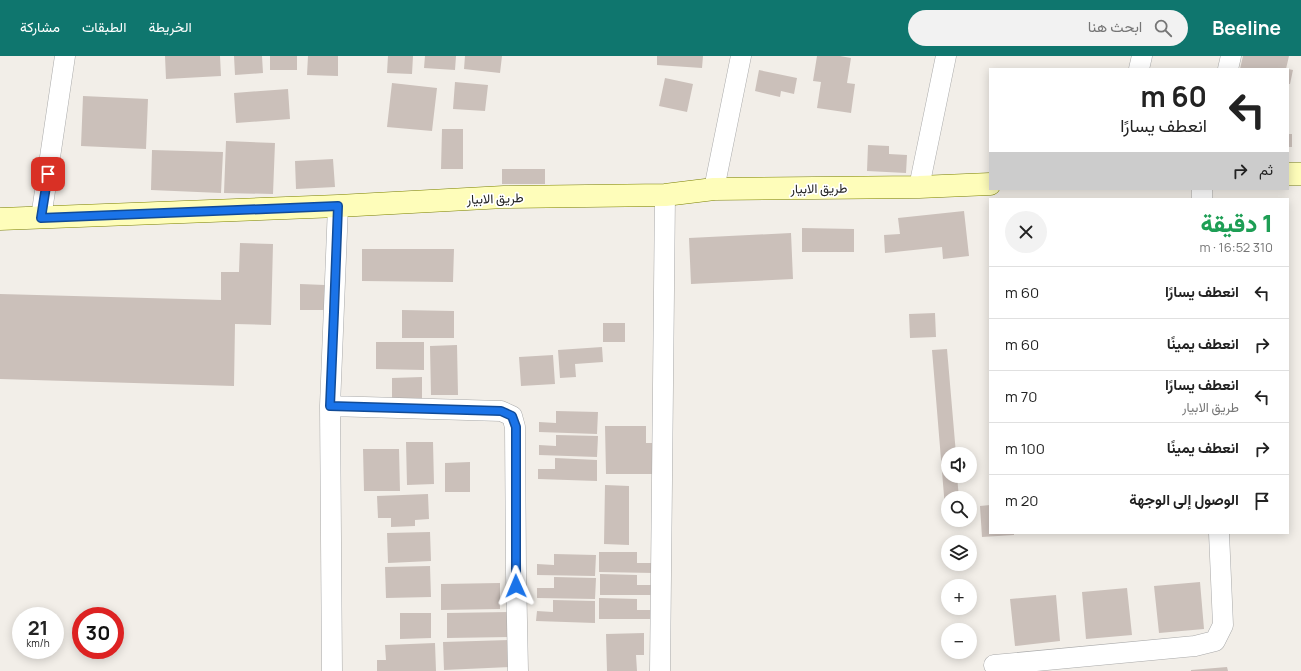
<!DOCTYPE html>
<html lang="ar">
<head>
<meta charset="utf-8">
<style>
  :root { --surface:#fff; --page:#f2f2f2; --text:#222; --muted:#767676; --line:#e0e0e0; --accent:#0f766e }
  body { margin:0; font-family:Manrope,Vazirmatn,sans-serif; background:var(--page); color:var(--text); direction:rtl; height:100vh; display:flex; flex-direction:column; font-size:15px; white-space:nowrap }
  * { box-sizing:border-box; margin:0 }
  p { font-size:13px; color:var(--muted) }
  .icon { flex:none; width:22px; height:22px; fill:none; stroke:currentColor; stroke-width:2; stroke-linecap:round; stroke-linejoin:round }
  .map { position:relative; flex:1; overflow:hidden; direction:ltr }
  .sheet { position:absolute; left:989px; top:142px; width:300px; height:336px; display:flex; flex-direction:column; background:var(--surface); border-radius:0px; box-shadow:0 2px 10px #0003; direction:rtl }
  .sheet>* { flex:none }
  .guide { position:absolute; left:989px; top:12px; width:300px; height:122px; border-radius:0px; box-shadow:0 2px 10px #0003; direction:rtl; background:#fff; color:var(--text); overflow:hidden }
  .buttons { position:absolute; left:941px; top:391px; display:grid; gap:8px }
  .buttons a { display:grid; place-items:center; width:36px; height:36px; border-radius:50%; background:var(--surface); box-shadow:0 2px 10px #0003; font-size:20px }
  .speed { position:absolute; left:12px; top:551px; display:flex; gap:8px; font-size:20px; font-weight:700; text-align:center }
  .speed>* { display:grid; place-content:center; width:52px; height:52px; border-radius:50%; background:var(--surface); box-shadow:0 2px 10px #0003; line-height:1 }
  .speed small { font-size:10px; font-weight:400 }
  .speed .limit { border:6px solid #d22; background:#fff; color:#111 }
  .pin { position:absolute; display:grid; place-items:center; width:34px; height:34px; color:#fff; margin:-17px; border-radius:8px; box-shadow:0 2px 6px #0006 }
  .me { position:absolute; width:44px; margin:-22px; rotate:359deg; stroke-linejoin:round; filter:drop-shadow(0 0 3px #0008) }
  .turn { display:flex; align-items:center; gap:14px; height:84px; padding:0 16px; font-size:18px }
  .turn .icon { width:52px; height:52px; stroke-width:2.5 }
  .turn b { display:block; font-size:28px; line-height:34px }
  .then { display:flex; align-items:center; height:38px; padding:0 16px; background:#0003; gap:8px; font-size:15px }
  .round { display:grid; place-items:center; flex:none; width:42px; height:42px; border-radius:21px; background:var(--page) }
  .headline { display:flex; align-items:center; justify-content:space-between; height:68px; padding:0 16px }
  h1 { font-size:24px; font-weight:800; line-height:30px; color:#1e9e55 }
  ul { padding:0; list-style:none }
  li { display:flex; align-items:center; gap:12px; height:52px; padding:0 16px; border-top:1px solid var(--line) }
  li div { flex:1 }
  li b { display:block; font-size:15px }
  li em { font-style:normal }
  header { display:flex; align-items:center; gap:24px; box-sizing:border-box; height:56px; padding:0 20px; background:var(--accent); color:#fff }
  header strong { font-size:19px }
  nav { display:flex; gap:22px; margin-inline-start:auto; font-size:14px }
  .search { width:280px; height:36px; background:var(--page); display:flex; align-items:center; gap:10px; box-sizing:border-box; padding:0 14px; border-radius:22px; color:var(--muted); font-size:15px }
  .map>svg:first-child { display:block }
  .building { fill:#cbc0ba }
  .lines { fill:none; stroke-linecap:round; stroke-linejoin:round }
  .minor-casing { stroke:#a9a9a9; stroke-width:21 }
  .secondary-casing { stroke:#7b8100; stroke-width:23 }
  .minor { stroke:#fff; stroke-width:20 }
  .secondary { stroke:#fefdba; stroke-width:22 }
  .route-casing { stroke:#114b97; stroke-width:10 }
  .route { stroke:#1a73e8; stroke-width:7 }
  .labels { text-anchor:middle; stroke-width:3.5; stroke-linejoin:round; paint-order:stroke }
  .street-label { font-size:13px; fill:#222; stroke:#fff }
</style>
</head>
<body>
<header>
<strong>Beeline</strong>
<div class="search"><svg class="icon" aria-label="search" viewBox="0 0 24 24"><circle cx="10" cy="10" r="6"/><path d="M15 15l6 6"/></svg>ابحث هنا</div>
<nav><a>الخريطة</a><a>الطبقات</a><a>مشاركة</a></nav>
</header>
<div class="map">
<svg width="1301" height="615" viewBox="0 0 1301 615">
  <rect width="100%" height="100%" fill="#f2eee8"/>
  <path class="building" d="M165,0H220L221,20L166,23Z
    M234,0H262L263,17L235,19Z
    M270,0H297V14H270Z
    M308,0H338V20L307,19Z
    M388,0H413L412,18L387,17Z
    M425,0H456L455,14L424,12Z
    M465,0H502L500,17L464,13Z
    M657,0H703L702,12L657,9Z
    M817,0H840L851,2L847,27L855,28L851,57L817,52L821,26L813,25Z
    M1243,0H1289L1286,13H1240Z
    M1288,13L1293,14L1290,28H1288Z
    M759,14L797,22L794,38L781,35L780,41L755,35Z
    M665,22L693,28L687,56L659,50Z
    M455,26L488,29L485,55L453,53Z
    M392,27L437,32L432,75L387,71Z
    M288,33L290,63L236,67L234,37Z
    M83,40L148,43L146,93L81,90Z
    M442,73H463V113H441Z
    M1288,78H1292V91H1288Z
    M226,85L275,87L273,138L224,137Z
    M868,89L889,90V98L907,99L906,117L867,115Z
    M152,94L223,96L221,137L151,134Z
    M333,103L335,131L296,133L295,105Z
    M502,113H545V128H502Z
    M964,155L969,200L943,203L942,191L885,197L884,179L900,178L898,162Z
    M802,172L854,173V196H802Z
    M791,177L793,223L691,228L689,182Z
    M240,187L273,188L271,269L235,268L234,330L0,323V238L221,244V216H239Z
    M362,193H454L453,226L362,225Z
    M300,228L325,229V254H300Z
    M402,254L454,255V282H402Z
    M935,257L936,281L910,282L909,258Z
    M603,267H625V286H603Z
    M376,286H424V314L376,313Z
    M457,289L458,339H431L430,290Z
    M602,291L603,306L575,308L576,321L560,322L558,294Z
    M947,293L956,398H948V420H957L959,442H948V464H946L932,294Z
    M553,299L555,328L521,330L519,301Z
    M422,321V347L392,348V322Z
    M556,355L598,356L597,378L539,376V366L556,367Z
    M605,370H646V387H654V418H606Z
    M556,379L598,380L597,401L539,399V389L556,390Z
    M406,386H433L434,428L407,429Z
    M363,393H399L400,435H364Z
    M555,402L597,404V425L538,423V413H555Z
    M470,406V436H445V407Z
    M605,429L629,430V489L604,488Z
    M428,438L429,463L415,464V470L391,471V462H378L377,440Z
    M990,449V477H1014V479L982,481L980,450Z
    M430,476L431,505L388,507L387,477Z
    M599,496H637V507H655L654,517L599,516Z
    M554,498L596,499L595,520L537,519V508L554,509Z
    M430,510L431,541L386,542L385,511Z
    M600,518L637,519V529H655V539H600Z
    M554,521L596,522L595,543L537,542V532H554Z
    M1200,526L1204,573L1159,577L1154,530Z
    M500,527V553L441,554V528Z
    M1127,532L1132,579L1086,583L1082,536Z
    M1056,539L1060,585L1015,590L1010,543Z
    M599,542L637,543V554H654V563H599Z
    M553,544L595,545V567L536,565L537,555L553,556Z
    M509,556L510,581L447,582V557Z
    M400,557H431V582L400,583Z
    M644,577V599H636L637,615H607L606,578Z
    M509,584L510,611L444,614L443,586Z
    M435,587L436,615H377V604H386L385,589Z
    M1227,611L1228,615H1191V614Z"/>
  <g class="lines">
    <defs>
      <path id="minor" d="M1139,13L1142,0
        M1228,13L1231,0
        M919,131L946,0
        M714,133L741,0
        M1202,133V143
        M41,162L65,0
        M330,350L501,355L512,360L515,371L516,516L518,615
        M994,609L1195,590L1215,585L1223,569L1219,477
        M332,615L330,350L338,150
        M660,615L665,139"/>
      <path id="secondary" d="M1288,118H1301
        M0,163L338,150L504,141L665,139L714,133L919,131L990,128"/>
    </defs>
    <use href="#minor" class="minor-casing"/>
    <use href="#secondary" class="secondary-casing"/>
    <use href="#minor" class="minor"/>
    <use href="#secondary" class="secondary"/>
  </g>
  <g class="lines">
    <defs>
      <path id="route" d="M48,118L41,162L338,150L334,256L330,350L501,355L512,360L516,371V530"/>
    </defs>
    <use href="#route" class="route-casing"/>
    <use href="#route" class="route"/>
  </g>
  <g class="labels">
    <g class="street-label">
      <text transform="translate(819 132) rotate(-1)" y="5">طريق الابيار</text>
      <text transform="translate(495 142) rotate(-2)" y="5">طريق الابيار</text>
    </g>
  </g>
</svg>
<div class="buttons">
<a><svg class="icon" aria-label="sound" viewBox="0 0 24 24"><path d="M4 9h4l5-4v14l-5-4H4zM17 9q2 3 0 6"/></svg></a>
<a><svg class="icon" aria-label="search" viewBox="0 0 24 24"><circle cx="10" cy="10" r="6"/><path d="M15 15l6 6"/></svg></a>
<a><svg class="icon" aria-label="layers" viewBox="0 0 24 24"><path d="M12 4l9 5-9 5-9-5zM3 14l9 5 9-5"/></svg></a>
<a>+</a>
<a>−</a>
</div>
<div class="speed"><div>21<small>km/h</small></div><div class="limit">30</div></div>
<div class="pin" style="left:48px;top:118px;background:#d93025"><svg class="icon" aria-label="arrive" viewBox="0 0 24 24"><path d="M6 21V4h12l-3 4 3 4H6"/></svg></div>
<svg class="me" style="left:516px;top:530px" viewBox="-20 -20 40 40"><path d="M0-17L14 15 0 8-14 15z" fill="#1a73e8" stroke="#fff" stroke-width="4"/></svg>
<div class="guide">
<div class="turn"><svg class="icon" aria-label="left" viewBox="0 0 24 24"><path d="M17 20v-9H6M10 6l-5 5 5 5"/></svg><div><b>60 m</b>انعطف يسارًا</div></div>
<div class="then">ثم<svg class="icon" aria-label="right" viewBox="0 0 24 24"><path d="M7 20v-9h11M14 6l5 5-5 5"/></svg></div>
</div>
<section class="sheet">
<div class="headline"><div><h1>1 دقيقة</h1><p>310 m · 16:52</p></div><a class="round"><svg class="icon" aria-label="close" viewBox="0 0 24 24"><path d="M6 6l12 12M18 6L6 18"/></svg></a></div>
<ul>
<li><svg class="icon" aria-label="left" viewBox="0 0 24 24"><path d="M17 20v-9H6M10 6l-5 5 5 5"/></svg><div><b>انعطف يسارًا</b></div><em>60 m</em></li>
<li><svg class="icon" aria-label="right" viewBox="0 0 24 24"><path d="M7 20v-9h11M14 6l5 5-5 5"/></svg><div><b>انعطف يمينًا</b></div><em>60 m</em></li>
<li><svg class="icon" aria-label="left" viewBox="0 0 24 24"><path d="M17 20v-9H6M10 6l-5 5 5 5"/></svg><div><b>انعطف يسارًا</b><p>طريق الابيار</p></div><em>70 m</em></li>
<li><svg class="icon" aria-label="right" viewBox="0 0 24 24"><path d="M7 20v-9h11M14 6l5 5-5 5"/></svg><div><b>انعطف يمينًا</b></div><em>100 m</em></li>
<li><svg class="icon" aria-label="arrive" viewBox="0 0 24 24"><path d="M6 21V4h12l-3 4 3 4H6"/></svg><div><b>الوصول إلى الوجهة</b></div><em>20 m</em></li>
</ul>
</section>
</div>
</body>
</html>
